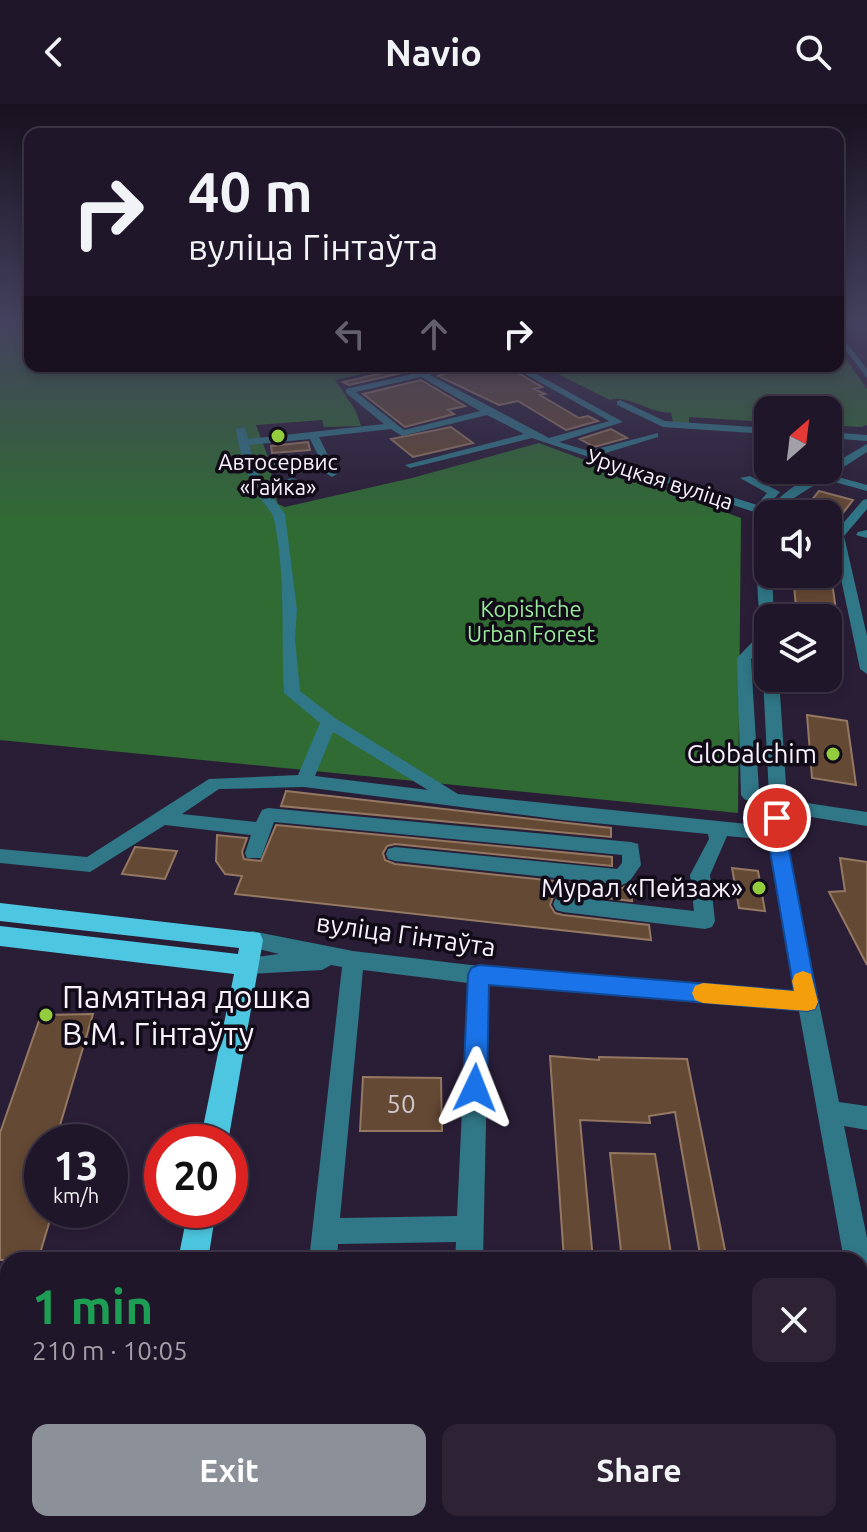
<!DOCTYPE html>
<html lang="en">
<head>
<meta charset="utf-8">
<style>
  :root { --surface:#201629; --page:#2d2335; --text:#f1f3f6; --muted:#a29fa8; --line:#3d3546; --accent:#8c9099 }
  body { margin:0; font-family:Ubuntu,sans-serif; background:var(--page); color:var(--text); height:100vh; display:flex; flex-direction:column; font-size:30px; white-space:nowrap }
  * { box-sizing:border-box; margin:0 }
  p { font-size:26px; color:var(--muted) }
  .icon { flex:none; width:44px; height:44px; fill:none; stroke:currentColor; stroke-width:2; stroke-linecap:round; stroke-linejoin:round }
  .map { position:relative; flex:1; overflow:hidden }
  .side { position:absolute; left:0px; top:1148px; width:868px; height:280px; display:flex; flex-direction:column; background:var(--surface); border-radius:24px 24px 0 0; box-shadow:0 4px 12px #0003,0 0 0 2px var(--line) }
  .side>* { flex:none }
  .banner { position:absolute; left:24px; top:24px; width:820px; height:244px; border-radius:16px; box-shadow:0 4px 12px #0003,0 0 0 2px var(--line); background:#201629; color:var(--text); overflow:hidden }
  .needle { width:52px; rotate:28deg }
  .controls { position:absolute; left:754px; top:292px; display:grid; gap:16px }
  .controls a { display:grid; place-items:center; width:88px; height:88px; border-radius:16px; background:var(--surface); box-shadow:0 4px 12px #0003,0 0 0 2px var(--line); font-size:40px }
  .speed { position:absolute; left:24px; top:1020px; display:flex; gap:16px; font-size:40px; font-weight:700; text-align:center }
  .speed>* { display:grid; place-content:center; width:104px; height:104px; border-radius:50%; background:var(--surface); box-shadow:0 4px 12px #0003,0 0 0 2px var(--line); line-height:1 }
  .speed small { font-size:20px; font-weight:400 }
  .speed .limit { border:12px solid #d22; background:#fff; color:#111 }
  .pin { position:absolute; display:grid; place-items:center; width:68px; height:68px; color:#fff; margin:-34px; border:4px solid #fff; border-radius:50%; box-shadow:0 2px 8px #0007 }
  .me { position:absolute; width:88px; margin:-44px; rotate:2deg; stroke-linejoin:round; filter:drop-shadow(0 0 6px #0008) }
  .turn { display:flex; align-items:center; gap:28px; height:168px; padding:0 32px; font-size:36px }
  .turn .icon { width:104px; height:104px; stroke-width:2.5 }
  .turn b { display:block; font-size:56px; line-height:68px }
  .lanes { display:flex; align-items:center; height:76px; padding:0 32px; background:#0003; justify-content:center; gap:40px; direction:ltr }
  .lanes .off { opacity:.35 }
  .round { display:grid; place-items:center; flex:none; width:84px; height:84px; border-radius:16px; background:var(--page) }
  .headline { display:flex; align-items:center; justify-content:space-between; height:136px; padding:0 32px }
  h1 { font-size:48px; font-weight:700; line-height:60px; color:#1e9e55 }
  .cta { display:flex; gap:16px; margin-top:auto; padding:16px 32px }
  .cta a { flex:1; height:92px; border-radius:16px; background:var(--accent); color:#fff; font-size:32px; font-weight:700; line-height:92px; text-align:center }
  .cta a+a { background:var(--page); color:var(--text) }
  header { display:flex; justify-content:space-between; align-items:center; height:104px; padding:0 32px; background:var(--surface); font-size:36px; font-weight:700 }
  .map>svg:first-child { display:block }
  .forest { fill:#306b34 }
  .building { fill:#644934; stroke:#957861; stroke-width:2 }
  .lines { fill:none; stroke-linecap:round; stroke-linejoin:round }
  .minor { fill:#307787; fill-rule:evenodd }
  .major { fill:#4dc7e1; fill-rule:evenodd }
  .route { fill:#1a73e8; stroke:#114b97; stroke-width:2 }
  .slow { fill:#f59e0b }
  .poi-dot { fill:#93cd3e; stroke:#100b16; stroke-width:3 }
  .labels { text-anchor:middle; stroke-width:7; stroke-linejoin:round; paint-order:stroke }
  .far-poi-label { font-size:22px; fill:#f7f2fd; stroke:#100b16 }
  .far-street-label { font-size:22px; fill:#f7f2fd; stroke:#100b16 }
  .far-park-label { font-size:22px; fill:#99eb9c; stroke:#100b16 }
  .poi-label { font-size:26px; fill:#f7f2fd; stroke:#100b16; text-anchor:end }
  .street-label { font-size:26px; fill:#f7f2fd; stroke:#100b16 }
  .near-number-label { font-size:26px; fill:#d2c8cb }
  .near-poi-label { font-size:32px; fill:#f7f2fd; stroke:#100b16; text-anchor:start }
</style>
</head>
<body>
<header><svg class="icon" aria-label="back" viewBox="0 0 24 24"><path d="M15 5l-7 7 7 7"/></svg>Navio<svg class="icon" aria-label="search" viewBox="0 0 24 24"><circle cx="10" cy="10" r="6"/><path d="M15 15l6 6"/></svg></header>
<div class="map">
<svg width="867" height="1428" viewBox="0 0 867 1428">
  <rect width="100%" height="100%" fill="#2a1e37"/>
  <path class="forest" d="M0,217H30V262H397L335,276L356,307L361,322L324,323L322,316L256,321L271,361L272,381L278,400L285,403L412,374L539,339L741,414L738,709L0,636Z
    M838,244L867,285V321L861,323L828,321V306H768V318L689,313V319L673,318L671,309C648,309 631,291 610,296L542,262H838Z"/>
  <path class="building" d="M413,262H433L349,281L343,278Z
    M467,262H506L542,283L534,285L545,290L540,291L579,314L588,312L598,317L566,326L518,297L499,301L438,272Z
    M421,276L465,302L448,306L454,310L405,323L363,290Z
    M451,323L473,339L413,353L391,335Z
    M611,325L627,334L594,343L580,335Z
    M308,338L310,346L272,349L271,342Z
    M819,387L853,396L828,428V410H801Z
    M793,470H831L837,514H797Z
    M807,611L847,617L856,681L812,674Z
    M286,687L611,724V733L281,702Z
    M276,721L612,753V762L395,740L387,742L383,749L385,756L395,760L622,784L631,780L632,797L563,789L553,793L550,801L555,809L563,811L649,821L651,836L235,790L242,772L225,770L216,757L217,731L247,734L242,748L244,755L261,757Z
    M135,743L177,747L165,775L122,770Z
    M840,754L867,758V861L829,788L845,787Z
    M732,764L758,767L765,807L739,804Z
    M93,910L55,1038H42V1106H53L38,1156H0V1029L41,911Z
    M550,952L599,956V953L687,955L727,1156H701L675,1008L649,1012L650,1019L580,1016L593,1156H564Z
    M363,973L441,974L442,1027H360Z
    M610,1049L655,1050L672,1156H622Z"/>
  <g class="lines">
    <path class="minor" d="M838,228L867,265V274L838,236Z
      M447,262H464L430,271L549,334L609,317L511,262H522L623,318L559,338L589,347L658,329V333L599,351L757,401L767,389L740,374L750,372L780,388L766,404L769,405C782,389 809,369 828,366V363L867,340V348L831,371L867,381V387L824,375L786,399L777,410H768V470H772L774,514H768V538L751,555L759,687L769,691L763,574L768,570V574H779L787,696L867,708V722L786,709L785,730L839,998L867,1002V1026L844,1022L867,1134V1218L860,1215V1156H844L799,907L489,881L483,1156H455L456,1138L338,1140L337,1156H309L342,863L331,861L322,866L247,870L240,867L236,861L240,855L279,850L245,842L242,836L245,830L252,827L353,847L479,862L796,887L768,736L727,732L710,771L715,817L712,823L705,825L563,808L556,806L553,800L556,794L563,792L694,807L690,771L709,735L708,730L563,716L304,683L219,685L182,710L256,718L262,706L268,704L631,738L638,740L641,761L629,778L622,781L395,757L388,755L386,750L388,745L395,743L617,765L622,759V751L274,718L261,754H247L245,749L251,731L165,721L90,768L0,759V745L87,753L209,675L298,671L320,619L284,589C281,532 286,472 274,415C272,407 262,398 257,389C246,369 239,347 236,325L245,323L248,335L384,320L346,289V285ZM421,273L480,307L404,326L356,288ZM487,311L524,330L405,361L410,364L532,334L766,412C751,425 758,507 762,528L737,554L741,691L744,695L769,705L767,722L458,690L335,614L300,587L295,534L297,506L285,410L267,386L299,377L293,374L263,380L257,366L292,359L287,356L255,360L249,341L310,335L327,370L332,373L337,370L319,333L391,325L402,332ZM333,628L428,686L315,672ZM363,866L468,879L457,1112L340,1114Z
      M620,296L665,317L768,324V330L663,323L617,301V297Z
      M828,328L867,331V337L828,334Z
      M867,395V405L844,432L867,532V570L860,565L832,432L863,396Z
      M867,426V434L856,431L858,428Z
      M280,1420H312L311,1428H279Z
      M445,1420H477L476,1428H444Z"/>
    <path class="major" d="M0,799L260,829L263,836L228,1038H200L234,870L0,842V822L238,850L239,844L0,817Z
      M188,1106H216L208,1156H178Z
      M129,1420H165L164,1428H128Z"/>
  </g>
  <linearGradient id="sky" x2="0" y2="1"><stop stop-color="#17101e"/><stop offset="0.52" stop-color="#44415e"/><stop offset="1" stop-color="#44415e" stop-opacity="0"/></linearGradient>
  <rect width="867" height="417" fill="url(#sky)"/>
  <path class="route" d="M777,708L786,714V730L818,898L815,905L807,907L489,881L487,984L484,992L475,995L467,992L463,984L468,871L471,864L479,861L794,887L767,730V714Z"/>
  <path class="slow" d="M803,867L811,870L818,898L815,905L807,907L703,899L695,896L692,889L695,882L703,879L794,887L792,877L795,870Z"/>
  <g class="poi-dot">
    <circle cx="278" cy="332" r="8"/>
    <circle cx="833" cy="650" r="8"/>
    <circle cx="759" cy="784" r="8"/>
    <circle cx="46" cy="911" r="8"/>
  </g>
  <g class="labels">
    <g class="far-poi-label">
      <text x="278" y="366">Автосервис<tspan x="278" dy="25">«Гайка»</tspan></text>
    </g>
    <g class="far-street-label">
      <text transform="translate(660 375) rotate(18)" y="8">Уруцкая вуліца</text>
    </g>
    <g class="far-park-label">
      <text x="531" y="513">Kopishche<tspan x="531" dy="25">Urban Forest</tspan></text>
    </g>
    <g class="poi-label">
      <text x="817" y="659">Globalchim</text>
      <text x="743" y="793">Мурал «Пейзаж»</text>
    </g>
    <g class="street-label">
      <text transform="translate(406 831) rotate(8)" y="9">вуліца Гінтаўта</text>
    </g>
    <g class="near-number-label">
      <text x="401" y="1009">50</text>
    </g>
    <g class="near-poi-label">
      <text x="62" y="904">Памятная дошка<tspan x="62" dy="37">В.М. Гінтаўту</tspan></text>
    </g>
  </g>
</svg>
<div class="controls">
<a><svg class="needle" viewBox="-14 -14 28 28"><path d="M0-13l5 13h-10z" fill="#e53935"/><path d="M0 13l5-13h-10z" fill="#a29fa8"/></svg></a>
<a><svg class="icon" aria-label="sound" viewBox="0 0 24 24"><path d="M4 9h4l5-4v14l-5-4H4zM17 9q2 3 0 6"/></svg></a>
<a><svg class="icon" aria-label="layers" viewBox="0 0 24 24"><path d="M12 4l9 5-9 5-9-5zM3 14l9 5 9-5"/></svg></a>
</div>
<div class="speed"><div>13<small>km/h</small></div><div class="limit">20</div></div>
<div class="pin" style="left:777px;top:714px;background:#d93025"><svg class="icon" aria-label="arrive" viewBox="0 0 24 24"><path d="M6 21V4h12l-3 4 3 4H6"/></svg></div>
<svg class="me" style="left:475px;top:984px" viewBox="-20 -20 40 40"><path d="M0-17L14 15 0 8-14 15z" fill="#1a73e8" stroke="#fff" stroke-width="4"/></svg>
<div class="banner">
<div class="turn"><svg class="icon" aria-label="right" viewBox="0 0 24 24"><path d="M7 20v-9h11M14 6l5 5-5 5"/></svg><div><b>40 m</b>вуліца Гінтаўта</div></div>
<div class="lanes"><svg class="icon off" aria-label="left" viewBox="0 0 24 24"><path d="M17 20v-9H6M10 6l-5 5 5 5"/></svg><svg class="icon off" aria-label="ahead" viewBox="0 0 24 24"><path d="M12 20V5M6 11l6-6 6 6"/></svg><svg class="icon" aria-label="right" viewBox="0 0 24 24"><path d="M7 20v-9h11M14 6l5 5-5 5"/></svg></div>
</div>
<section class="side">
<div class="headline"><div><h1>1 min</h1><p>210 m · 10:05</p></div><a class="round"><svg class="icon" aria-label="close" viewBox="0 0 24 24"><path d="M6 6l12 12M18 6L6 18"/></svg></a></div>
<div class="cta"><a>Exit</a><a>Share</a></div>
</section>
</div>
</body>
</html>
